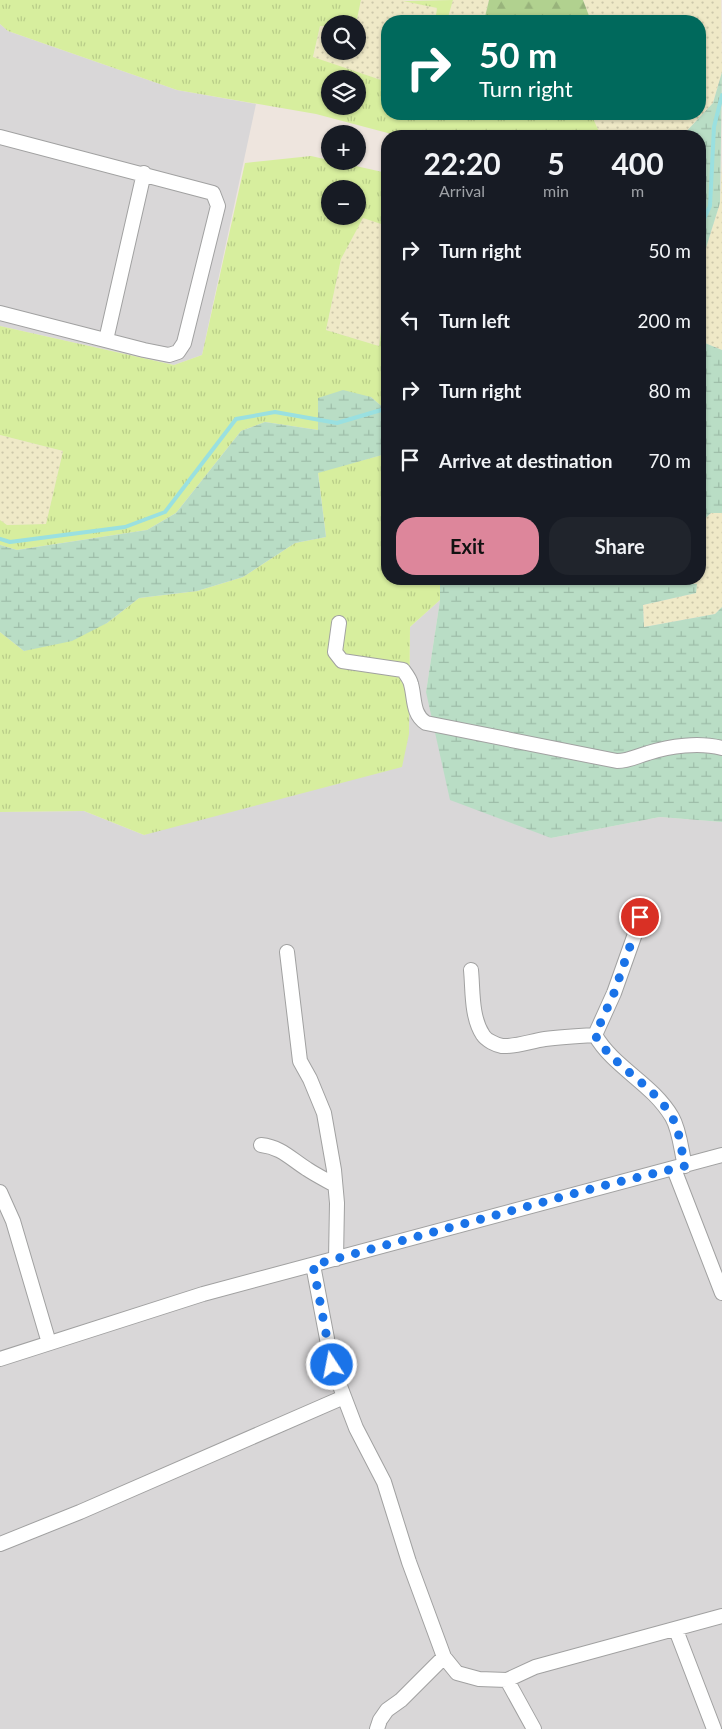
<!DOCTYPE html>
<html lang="en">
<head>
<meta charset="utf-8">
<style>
  :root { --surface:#171b24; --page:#20242c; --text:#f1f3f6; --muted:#9ea1a6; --accent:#dd869b }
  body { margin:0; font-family:Lato,sans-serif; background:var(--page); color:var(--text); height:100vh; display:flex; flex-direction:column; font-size:19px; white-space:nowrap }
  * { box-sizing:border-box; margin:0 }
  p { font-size:16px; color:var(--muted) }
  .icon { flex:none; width:28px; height:28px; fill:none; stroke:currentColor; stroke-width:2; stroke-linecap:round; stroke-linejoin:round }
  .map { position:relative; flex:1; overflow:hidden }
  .sheet { position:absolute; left:381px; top:130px; width:325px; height:455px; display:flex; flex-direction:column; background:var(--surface); border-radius:20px; box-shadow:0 1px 4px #0004 }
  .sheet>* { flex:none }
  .top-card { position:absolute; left:381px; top:15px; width:325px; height:105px; border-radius:20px; box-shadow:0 1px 4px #0004; background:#00695c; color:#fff; overflow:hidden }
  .controls { position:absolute; left:321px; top:15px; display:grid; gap:10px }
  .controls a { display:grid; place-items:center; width:45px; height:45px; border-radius:50%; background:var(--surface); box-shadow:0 1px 4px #0004; font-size:25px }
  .pin { position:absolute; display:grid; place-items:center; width:42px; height:42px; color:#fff; margin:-21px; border:2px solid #fff; border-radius:50%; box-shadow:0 1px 5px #0007 }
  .me { position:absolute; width:55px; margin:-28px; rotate:349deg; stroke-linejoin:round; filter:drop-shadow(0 0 4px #0008) }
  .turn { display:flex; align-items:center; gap:18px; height:105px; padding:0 15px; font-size:22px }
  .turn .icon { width:65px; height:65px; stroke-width:2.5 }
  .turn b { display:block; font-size:35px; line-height:42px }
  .eta { display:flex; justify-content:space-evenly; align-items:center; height:85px; text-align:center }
  .eta b { font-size:30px; font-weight:700; line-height:35px }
  .cta { display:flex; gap:10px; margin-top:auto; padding:10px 15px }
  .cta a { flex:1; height:58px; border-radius:20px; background:var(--accent); color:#111; font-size:20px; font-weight:700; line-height:58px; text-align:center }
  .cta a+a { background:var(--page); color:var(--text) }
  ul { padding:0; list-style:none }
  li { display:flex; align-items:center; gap:15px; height:70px; padding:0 15px }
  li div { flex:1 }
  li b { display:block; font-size:19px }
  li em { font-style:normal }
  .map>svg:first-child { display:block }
  .residential { fill:#d9d7d8 }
  .farmland { fill:url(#farmland-dots) }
  .grass { fill:url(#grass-tufts); fill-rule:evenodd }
  .forest { fill:url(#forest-firs) }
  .wetland { fill:url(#wetland-marsh) }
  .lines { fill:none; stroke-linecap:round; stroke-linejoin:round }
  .stream { stroke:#9ae0e0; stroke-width:4 }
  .minor-casing { stroke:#a1a1a1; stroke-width:16 }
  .minor { stroke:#fff; stroke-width:14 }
  .route { stroke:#1a73e8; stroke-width:9; stroke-dasharray:0 16.2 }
</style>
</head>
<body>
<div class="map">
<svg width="722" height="1729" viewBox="0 0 722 1729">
  <defs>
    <pattern id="farmland-dots" width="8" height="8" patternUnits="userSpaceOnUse" patternTransform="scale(1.25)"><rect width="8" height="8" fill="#efe9c7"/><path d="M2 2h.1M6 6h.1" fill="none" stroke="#ccc7aa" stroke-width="1.8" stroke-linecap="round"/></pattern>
    <pattern id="grass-tufts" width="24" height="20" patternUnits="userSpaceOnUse" patternTransform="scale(1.25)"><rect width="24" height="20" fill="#d7ee9e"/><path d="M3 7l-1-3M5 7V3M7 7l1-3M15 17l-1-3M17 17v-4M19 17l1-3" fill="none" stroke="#b8cc88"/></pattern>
    <pattern id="forest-firs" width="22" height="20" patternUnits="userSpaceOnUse" patternTransform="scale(1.25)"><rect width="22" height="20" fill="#b1d18f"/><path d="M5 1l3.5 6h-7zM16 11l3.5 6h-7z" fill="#98b37b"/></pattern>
    <pattern id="wetland-marsh" width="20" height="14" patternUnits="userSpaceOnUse" patternTransform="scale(1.25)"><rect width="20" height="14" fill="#b9ddc5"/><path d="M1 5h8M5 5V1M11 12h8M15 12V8" fill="none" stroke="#9ebda9"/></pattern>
  </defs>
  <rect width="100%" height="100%" fill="#eee5de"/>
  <path class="residential" d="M0,24L8,31L177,90L256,104L202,355L174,365L0,326Z
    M440,600L426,692L551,838L660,817L722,822V1729H0V812L84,811L144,835L409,734L410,627Z"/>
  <path class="farmland" d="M361,0H403L437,8L435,21H388L387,82L313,58L320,26H330V51H358V24H356Z
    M453,0H489L484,21H447Z
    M583,0H721L722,72L713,103L682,136H601L591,114H700V21H591Z
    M722,160V350L700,341V267L720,203Z
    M363,217L387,226V282L379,346L326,330L341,259Z
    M0,435L63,451L46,524L7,525L0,520Z
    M711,513H722V607L715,614L644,627L643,605L696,593V584L657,582L658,579H700V523Z"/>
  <path class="grass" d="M0,0H361L356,24H330V26H320L313,57L387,82L388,114H591L601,136H399L316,114L177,90L8,31L0,24ZM330,79H358V106H330Z
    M453,0L447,21H435L437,8L403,1Z
    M311,156L387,173V226L363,218L341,259L326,330L379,346L387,282V411L371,397L318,430L265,422L241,431L176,513L147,530L17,550L0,545V520L7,525L46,524L63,451L0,435V326L174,365L202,355L245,163ZM330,189H358V216H330Z
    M382,455L388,456V579H440V600L410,627L409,734L402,767L144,835L84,811L0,812V632L24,651L107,623L139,598L197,591L243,577L295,543L326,537L318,472Z"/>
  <path class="forest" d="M489,0H583L591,21H484Z"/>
  <path class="wetland" d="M722,72L720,203L700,267V136H682L713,103Z
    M700,341L722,350V513H711L700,523Z
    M343,390L371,397L387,411V456L382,455L318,473L326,537L295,543L243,577L197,591L139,598L107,623L72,641L24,651L0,632V545L17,550L147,530L176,513L241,431L265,422L318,430V398Z
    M440,579H658V582L697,584L696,593L643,605L644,627L715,614L722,607V822L660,817L551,838L450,800L426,692L440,600Z"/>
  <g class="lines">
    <path class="stream" d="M700,228L710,206L714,127L722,95
      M0,539L10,542L125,527L165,512L236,419L275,412L337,423L388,408"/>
    <defs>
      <path id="minor" d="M0,137L213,193L218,206L184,343L178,352L169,355L144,350L0,313
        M106,340L144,173
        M339,623L335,652L342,661L403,670C406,674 410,679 411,684C415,698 412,714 426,723L617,761C629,761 637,756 648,753C670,746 699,742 722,748
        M641,917L614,993L595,1035C614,1068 652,1083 672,1117C680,1131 681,1150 685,1166
        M287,952L300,1061L310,1079L324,1113L334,1170L337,1203L336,1259
        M471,970C473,990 471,1017 483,1035C486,1040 496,1045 502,1046C516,1047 531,1041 545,1039C561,1037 578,1036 595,1035
        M261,1145C281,1147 291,1159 307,1169C316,1175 326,1180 335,1185
        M674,1169L722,1293
        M0,1192L13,1221L49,1343
        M313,1265L332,1365L356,1428L384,1482L409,1562L444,1657L457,1673L479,1679L507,1680L535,1667L722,1616
        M0,1359L203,1294L722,1155
        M0,1544L80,1512L344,1397
        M676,1630L714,1729
        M507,1680L534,1729
        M377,1729L380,1720L387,1710L401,1700L444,1657"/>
    </defs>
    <use href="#minor" class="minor-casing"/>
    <use href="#minor" class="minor"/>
  </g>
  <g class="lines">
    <path class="route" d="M332,1365L313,1265L602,1186L685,1166C681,1150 680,1131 672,1117C652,1083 614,1068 595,1035L614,993L640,917"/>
  </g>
</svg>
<div class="controls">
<a><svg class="icon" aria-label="search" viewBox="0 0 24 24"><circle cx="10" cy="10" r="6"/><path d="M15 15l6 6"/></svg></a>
<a><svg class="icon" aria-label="layers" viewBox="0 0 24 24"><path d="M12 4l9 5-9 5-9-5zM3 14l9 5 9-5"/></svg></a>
<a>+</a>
<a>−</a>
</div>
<div class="pin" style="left:640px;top:917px;background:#d93025"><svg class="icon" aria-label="arrive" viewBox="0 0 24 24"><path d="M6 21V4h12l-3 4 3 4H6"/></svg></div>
<svg class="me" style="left:332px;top:1365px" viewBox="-20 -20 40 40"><circle r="17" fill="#1a73e8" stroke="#fff" stroke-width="3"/><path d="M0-11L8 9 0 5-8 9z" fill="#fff"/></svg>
<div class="top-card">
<div class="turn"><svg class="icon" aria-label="right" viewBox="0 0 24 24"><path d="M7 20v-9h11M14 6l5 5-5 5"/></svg><div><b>50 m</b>Turn right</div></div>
</div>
<section class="sheet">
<div class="eta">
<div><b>22:20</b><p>Arrival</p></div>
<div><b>5</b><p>min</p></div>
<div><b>400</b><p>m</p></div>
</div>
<ul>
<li><svg class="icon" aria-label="right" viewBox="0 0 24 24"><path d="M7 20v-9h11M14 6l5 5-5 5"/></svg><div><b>Turn right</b></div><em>50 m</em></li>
<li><svg class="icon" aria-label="left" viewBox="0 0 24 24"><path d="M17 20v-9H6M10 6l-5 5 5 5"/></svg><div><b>Turn left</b></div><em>200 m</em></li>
<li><svg class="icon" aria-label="right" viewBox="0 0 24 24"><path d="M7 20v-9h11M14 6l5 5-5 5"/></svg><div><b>Turn right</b></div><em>80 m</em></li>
<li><svg class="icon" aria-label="arrive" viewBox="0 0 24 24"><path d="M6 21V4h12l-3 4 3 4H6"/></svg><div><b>Arrive at destination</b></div><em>70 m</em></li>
</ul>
<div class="cta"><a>Exit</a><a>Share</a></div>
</section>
</div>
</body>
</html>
